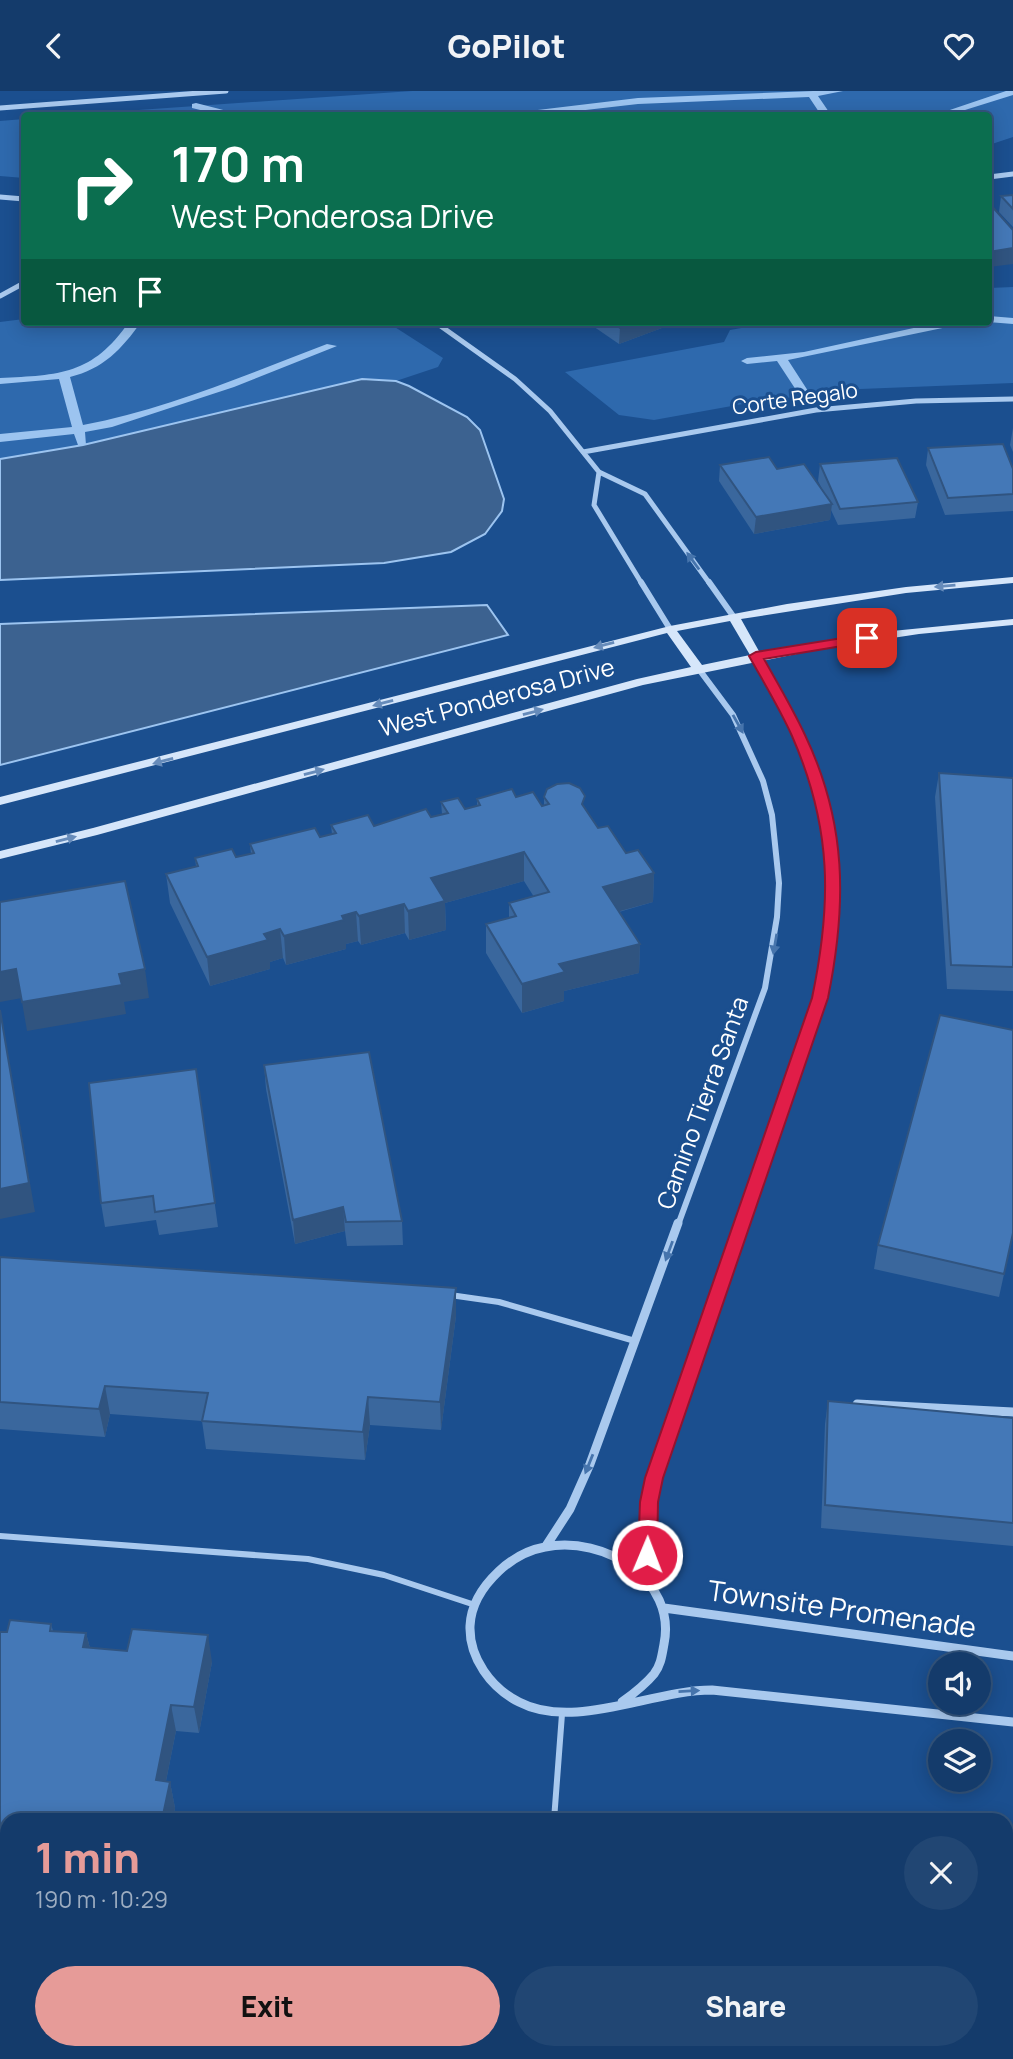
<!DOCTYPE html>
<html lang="en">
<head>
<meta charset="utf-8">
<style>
  :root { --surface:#143b6b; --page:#214673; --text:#f1f3f6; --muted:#9dadc1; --line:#33557e; --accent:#e69b98 }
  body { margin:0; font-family:Manrope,sans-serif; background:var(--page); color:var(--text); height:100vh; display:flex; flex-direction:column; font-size:26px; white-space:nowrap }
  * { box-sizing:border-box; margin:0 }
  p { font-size:23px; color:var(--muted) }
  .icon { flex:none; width:38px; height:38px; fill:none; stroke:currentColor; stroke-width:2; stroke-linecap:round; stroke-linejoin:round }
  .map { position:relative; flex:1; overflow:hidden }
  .sheet { position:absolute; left:0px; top:1722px; width:1013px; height:247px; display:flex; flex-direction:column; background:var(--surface); border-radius:21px 21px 0 0; box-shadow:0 4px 18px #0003,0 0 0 2px var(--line) }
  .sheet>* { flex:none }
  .top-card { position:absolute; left:21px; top:21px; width:971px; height:214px; border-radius:7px; box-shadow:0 4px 18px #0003,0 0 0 2px var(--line); background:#0b6e4f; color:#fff; overflow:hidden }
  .tools { position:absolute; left:928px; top:1561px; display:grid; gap:14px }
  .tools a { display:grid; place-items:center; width:63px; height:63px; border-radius:50%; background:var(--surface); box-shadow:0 4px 18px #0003,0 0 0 2px var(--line); font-size:35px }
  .pin { position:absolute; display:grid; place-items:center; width:60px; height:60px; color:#fff; margin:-30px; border-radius:14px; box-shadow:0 4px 10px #0006 }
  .me { position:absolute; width:77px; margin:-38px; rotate:1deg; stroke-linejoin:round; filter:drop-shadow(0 0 5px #0008) }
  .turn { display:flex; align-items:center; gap:24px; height:147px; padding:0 35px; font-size:32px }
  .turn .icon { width:91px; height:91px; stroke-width:2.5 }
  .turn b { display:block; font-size:49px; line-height:60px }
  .then { display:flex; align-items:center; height:66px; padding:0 35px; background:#0003; gap:14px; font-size:26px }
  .round { display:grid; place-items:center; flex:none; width:74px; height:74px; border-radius:37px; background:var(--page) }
  .overview { display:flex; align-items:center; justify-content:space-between; height:119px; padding:0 35px }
  h1 { font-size:42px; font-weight:800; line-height:52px; color:var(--accent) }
  .button { display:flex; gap:14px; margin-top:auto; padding:14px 35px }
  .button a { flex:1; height:80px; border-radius:42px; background:var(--accent); color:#111; font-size:28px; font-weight:800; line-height:80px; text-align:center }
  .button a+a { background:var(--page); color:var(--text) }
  header { display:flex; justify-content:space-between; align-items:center; height:91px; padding:0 35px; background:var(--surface); font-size:32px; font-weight:800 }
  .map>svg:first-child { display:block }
  .green { fill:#2e69ad }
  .water { fill:#3c6290; stroke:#9cc4f0; stroke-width:2 }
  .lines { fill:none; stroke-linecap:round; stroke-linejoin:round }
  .stream { fill:#9cc4f0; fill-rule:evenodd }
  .lane { stroke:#a9c9ee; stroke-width:6 }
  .street-far2 { stroke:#a9c9ee; stroke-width:5 }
  .street-far1 { stroke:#a9c9ee; stroke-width:6 }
  .street { stroke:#a9c9ee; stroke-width:9 }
  .secondary { fill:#d6e6fa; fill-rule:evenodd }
  .wall { fill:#3a679d }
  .shaded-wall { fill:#305480 }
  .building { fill:#4478b7; stroke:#305480; stroke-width:2 }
  .oneway { fill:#4674ac }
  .oneway2 { fill:#668bba }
  .route { fill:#e11d48; stroke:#92132f; stroke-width:2 }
  .labels { text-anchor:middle; stroke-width:6; stroke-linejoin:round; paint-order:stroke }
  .far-street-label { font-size:21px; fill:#fff; stroke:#1b4f8f }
  .street-label { font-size:24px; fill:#fff; stroke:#1b4f8f }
  .near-street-label { font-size:28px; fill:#fff; stroke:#1b4f8f }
</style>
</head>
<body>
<header><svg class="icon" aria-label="back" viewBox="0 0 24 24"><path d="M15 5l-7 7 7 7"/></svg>GoPilot<svg class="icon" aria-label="heart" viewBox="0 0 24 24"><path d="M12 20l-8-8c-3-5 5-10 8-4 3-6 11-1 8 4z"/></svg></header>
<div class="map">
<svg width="1013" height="1968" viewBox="0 0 1013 1968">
  <rect width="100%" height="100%" fill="#1b4f8f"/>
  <path class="green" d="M412,0H1013V46L989,54V24H67Z
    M24,28V87L0,85V30Z
    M1013,196V292L860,298L754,311L654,329L619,324L565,281L724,251L730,239L775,231H989V197Z
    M24,228V231H387L443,267L438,276L396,290L361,288L83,354L0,368V231Z"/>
  <path class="water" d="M362,288L396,290L409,295L467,326L480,339L504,408L502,420L485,443L451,461L384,472L0,489V368L83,354Z
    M487,514L508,544L0,674V533Z"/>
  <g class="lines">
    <path class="stream" d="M813,0H843L818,5L831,24H821L809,6L638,13L542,24H516L521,21L638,7Z
      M1006,0H1013V4L949,24H935Z
      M196,12L235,22L236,24H221L192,17V13Z
      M989,225L1013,227V233L988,231Z
      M129,231H141C122,258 103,278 70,286L83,334C167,318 248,283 327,253L337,255L234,296L112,336L85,341L86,354H78L74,343L0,351V343L72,336L59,288L0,293V287C60,284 92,284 129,231Z
      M941,231H963L957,234L788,269L808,300L802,303L798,302L777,270L747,273L741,270L747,267L804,261Z"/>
    <path class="lane" d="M450,1204L499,1211L635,1250
      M0,1445L308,1468L384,1484L475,1514
      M554,1729L562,1623
      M535,1962V1968"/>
    <path class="street-far2" d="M0,17L226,0
      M989,86L1013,83
      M0,106L24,108
      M0,205L24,192
      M435,231L515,288L550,320L599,381L645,403L710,493
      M583,361L816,319L916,310L1013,308
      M599,381L594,414L642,493"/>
    <path class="street-far1" d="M641,491L670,538
      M709,491L733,525
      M678,1134L765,897L777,826L779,792L772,724L763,690L733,624L698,577
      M741,1134C793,986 868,837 813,679C799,638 776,602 756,565"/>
    <path class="street" d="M857,1313L1013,1321
      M546,1455L570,1418L590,1373L678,1132
      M651,1493L647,1437L654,1387L742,1132
      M664,1517L1013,1565
      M622,1611C633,1603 645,1594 654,1583C661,1574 662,1564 664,1553C677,1489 604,1444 545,1456C528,1459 512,1468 499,1480C483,1495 471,1512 470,1535C469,1567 491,1597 519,1611C574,1640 652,1599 712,1599L1013,1631"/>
    <path class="secondary" d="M1013,486V492L906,502L741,528L760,562L872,542L1013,528V534L919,543L826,557L643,594L97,744L0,768V760L93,737L637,588L691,576L667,542L0,714V706L670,535L787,513L906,496ZM730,530L750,564L702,574L677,540Z"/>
  </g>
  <path class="wall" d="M1013,104V136L999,121L1001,105Z
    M587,231H678L619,253Z
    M1013,337V361L1010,354Z
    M928,358L1013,378V420L945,424L926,374Z
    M820,373L918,411L915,427L838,434L831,419L830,429L754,443L719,390L720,374L777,378L823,400L818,390Z
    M939,682L1013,687V900L947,898L935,706Z
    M516,706L542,715H544V706L584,717L598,737L626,762L654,782L653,811L619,821L640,853L639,882L564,900V910L522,922L486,862V833L509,827V812L534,806L524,790L445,812L446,839L409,849L405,842L361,854L358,850L346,853V858L286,874L283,867L270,871V878L210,895L170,812L166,783L196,775L195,767L236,766L251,763L250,753L320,746L332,743L331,734L374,735L431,726L442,723L441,711L465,718L477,715V708Z
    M264,974L402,1130L403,1154L347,1155L345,1140L295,1153L266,998Z
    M196,978L218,1136L159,1144L156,1129L105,1136L101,1112Z
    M1013,1142L999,1206L874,1178L878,1154Z
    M0,1166L456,1225L441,1339L370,1334L365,1369L206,1358L202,1330L110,1323L105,1346L0,1338Z
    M828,1310L1013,1327V1455L821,1437L825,1333Z
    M51,1533L53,1540L86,1542L90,1557L212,1571L199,1642L176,1640L166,1690L170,1691L175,1717L173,1727L7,1729V1541Z"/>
  <path class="shaded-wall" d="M1013,157V173L989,176V161Z
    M636,231H678L619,253L620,237Z
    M832,413L830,429L754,443L756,426Z
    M524,761V790L445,812L446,839L409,849L408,820L431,787Z
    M654,782L653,811L602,825L603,796Z
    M404,813L405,842L361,854L359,825Z
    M356,821L358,850L346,853V858L286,874L284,845Z
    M280,838L283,867L270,871V878L210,895L207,866L264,843Z
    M640,853L639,882L564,900V910L522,922V893L559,873Z
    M16,878L22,907L0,911V881Z
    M145,878L149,907L124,911L126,923L27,940L22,911L119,883Z
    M0,918L35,1121L0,1128Z
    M343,1116L345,1140L295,1153L293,1129Z
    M456,1197V1225L441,1339L440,1311Z
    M105,1295L110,1323L105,1346L99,1318Z
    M368,1306L370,1334L365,1369L363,1341Z
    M86,1542L93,1569L83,1556Z
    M208,1544L212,1571L199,1642L194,1616Z
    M171,1614L176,1640L161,1715L156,1689Z
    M170,1691L175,1717L173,1729H164L163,1724Z
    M117,1962H128L126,1968H115Z"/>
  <path class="building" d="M1013,104V118L1001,105Z
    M989,112L1013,139V157L989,161Z
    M611,231H636L620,237Z
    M1003,353L1013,378V403L948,407L928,357Z
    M769,366L777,378L804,373L832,413L756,426L720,374Z
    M897,367L918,411L840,418L820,373Z
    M939,682L1013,687V876L951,874Z
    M569,692L580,697L585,705L582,713L598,737L608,735L626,762L638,759L654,782L603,796L640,853L559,873L565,881L522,893L486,833L516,825L509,812L549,801L524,761L431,787L445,810L408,820L404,813L359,825L356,821L342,825L344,829L284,845L280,838L264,843L268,849L207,866L166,783L198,775L195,767L232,758L236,766L254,762L250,753L315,737L320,746L336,742L331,734L368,724L374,735L426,718L431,726L448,722L441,711L458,707L465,718L480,714L477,708L512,698L516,706L533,701L542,715L549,713L544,706L547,698L557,693Z
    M125,790L145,878L119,883L122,894L22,911L16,878L0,881V811Z
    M0,919L29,1092L0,1098Z
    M940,924L1013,939V1142L1004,1183L878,1154Z
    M369,961L402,1130L346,1131L343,1116L293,1129L264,974Z
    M196,978L215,1112L155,1121L153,1105L101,1112L89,992Z
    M0,1166L456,1197L440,1311L368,1306L363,1341L202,1330L208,1302L105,1295L99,1318L0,1311Z
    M828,1310L1013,1327V1432L825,1414Z
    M10,1529L51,1533L50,1540L86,1542L83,1556L127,1560L132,1538L208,1544L194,1616L171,1614L156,1689L170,1691L163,1724L172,1725V1729H7V1962H117L115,1968H0V1541H7Z
    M768,1962H972V1968H768Z"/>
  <defs><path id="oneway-solid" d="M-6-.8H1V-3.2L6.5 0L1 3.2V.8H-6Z" transform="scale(1.75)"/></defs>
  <g class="oneway">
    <use href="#oneway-solid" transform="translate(693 470) rotate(-126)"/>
    <use href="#oneway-solid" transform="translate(738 633) rotate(61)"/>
    <use href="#oneway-solid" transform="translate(775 853) rotate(100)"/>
    <use href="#oneway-solid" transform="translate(669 1160) rotate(110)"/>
    <use href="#oneway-solid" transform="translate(589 1373) rotate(112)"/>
    <use href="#oneway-solid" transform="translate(689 1600) rotate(-3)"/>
  </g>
  <g class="oneway2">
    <use href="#oneway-solid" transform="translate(945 495) rotate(175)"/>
    <use href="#oneway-solid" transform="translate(604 554) rotate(165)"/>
    <use href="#oneway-solid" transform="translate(383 612) rotate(165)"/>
    <use href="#oneway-solid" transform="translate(533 621) rotate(-15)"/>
    <use href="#oneway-solid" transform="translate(163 670) rotate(165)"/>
    <use href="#oneway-solid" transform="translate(314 681) rotate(-15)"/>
    <use href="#oneway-solid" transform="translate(66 748) rotate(-14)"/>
  </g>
  <path class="route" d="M867,543L874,547L872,550L764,568C778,593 793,618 805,644C847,732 847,813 828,907L663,1387L658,1411L657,1464L654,1470L647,1472L640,1470L638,1464L640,1411L645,1387L812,907C832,812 832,736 792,645C780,618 764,592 749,565L756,561Z"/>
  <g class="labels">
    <g class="far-street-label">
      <text transform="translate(795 308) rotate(-8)" y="7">Corte Regalo</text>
    </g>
    <g class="street-label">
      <text transform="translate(497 607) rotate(-15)" y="8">West Ponderosa Drive</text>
      <text transform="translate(703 1012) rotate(-70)" y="8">Camino Tierra Santa</text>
    </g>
    <g class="near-street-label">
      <text transform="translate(842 1518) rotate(8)" y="10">Townsite Promenade</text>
    </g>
  </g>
</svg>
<div class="tools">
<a><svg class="icon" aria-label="sound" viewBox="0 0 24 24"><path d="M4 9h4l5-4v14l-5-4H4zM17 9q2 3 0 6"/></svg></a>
<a><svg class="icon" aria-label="layers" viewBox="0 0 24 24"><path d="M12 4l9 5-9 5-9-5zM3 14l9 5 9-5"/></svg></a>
</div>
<div class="pin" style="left:867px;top:547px;background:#d93025"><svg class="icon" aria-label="arrive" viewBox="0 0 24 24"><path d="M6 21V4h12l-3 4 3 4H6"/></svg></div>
<svg class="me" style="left:647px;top:1464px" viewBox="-20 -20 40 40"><circle r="17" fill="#e11d48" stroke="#fff" stroke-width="3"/><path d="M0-11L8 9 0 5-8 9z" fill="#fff"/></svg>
<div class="top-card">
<div class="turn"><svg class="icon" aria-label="right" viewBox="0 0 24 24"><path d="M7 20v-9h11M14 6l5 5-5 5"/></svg><div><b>170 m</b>West Ponderosa Drive</div></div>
<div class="then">Then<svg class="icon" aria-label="arrive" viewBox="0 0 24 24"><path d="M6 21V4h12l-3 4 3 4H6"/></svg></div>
</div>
<section class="sheet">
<div class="overview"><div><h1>1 min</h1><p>190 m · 10:29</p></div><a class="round"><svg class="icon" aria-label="close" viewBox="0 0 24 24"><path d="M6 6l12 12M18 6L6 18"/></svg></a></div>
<div class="button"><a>Exit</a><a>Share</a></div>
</section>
</div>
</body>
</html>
